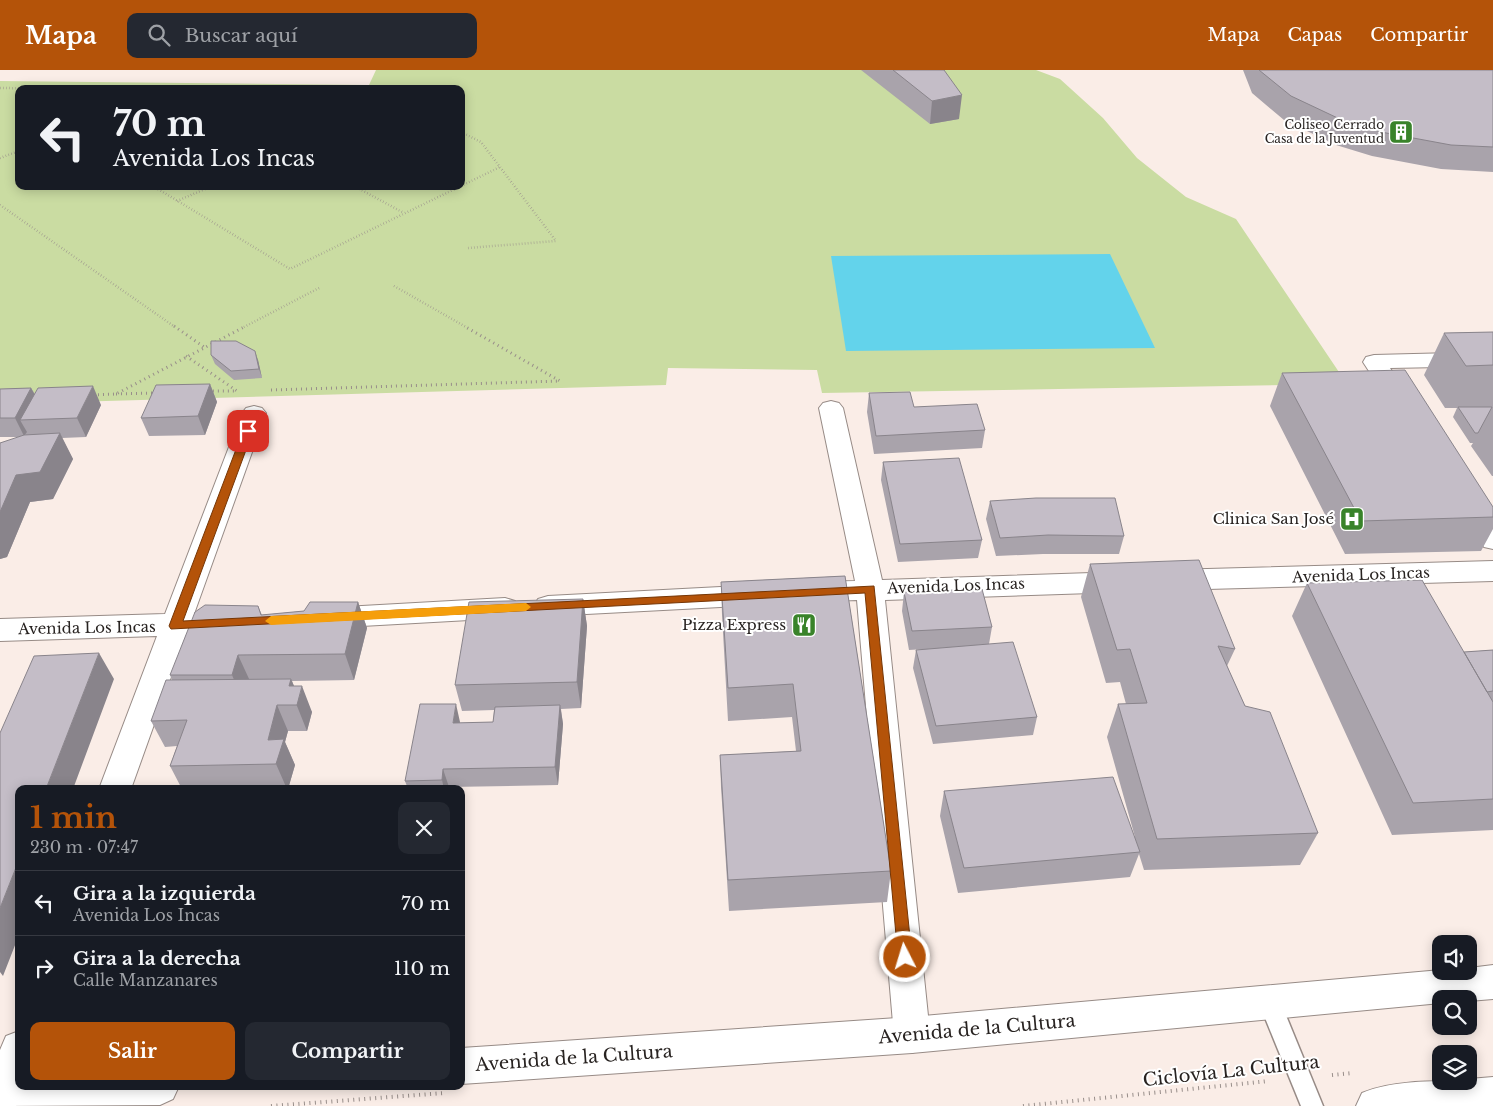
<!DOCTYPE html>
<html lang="es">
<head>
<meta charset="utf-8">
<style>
  :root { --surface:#171b24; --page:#242831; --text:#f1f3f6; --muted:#9ea1a6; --line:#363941; --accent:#b45309 }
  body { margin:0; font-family:"Libre Baskerville",serif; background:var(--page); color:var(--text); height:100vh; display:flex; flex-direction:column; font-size:19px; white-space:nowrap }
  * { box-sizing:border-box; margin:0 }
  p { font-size:16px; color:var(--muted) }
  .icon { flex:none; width:28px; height:28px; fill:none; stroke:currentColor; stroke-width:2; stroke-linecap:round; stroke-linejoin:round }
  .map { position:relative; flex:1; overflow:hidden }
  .details { position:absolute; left:15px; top:715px; width:450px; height:305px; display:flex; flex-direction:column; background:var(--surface); border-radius:10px; box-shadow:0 2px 12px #0003 }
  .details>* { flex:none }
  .banner { position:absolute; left:15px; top:15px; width:450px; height:105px; border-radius:10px; box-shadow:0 2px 12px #0003; background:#171b24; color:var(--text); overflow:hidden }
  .fabs { position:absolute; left:1432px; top:865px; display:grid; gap:10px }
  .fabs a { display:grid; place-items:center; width:45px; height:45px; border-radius:10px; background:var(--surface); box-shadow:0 2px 12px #0003; font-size:25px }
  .pin { position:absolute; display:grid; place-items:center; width:42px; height:42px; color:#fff; margin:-21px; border-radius:10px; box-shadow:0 2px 8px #0006 }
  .me { position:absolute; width:55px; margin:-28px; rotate:355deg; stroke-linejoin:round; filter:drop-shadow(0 0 4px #0008) }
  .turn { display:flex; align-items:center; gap:18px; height:105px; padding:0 15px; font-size:22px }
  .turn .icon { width:65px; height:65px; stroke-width:2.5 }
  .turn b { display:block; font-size:35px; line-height:42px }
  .round { display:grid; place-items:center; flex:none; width:52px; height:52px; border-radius:10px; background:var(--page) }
  .headline { display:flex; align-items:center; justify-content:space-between; height:85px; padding:0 15px }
  h1 { font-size:30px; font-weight:700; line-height:38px; color:var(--accent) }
  .cta { display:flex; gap:10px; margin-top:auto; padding:10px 15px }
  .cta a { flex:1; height:58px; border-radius:10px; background:var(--accent); color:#fff; font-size:20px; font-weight:700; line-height:58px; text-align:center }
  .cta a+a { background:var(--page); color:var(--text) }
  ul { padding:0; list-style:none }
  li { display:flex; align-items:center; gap:15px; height:65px; padding:0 15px; border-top:1px solid var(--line) }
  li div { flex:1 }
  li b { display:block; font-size:19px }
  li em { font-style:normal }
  header { display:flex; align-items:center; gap:30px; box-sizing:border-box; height:70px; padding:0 25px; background:var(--accent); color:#fff }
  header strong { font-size:24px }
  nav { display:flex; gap:28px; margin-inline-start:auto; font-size:18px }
  .search { width:350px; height:45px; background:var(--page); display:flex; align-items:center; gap:12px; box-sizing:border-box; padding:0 18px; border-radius:10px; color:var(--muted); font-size:19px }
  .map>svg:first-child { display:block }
  .green { fill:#cadca2; fill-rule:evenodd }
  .water { fill:#63d3eb }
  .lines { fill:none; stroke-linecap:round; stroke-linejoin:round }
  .lane-casing { stroke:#978b86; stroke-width:3 }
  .street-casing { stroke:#978b86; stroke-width:2 }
  .highway-casing { stroke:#978b86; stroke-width:2 }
  .path-far2 { stroke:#988e8a; stroke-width:2.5; stroke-dasharray:0.5 2.5; stroke-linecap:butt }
  .path-far1 { stroke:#988e8a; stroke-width:3; stroke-dasharray:1 4; stroke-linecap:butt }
  .path { stroke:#988e8a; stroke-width:4; stroke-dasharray:1 4.5; stroke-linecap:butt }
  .lane { fill:#fff; fill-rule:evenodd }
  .street { fill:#fff; fill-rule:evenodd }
  .highway { fill:#fff; fill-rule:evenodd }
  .wall { fill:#a9a3ab }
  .shaded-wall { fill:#89848b }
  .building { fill:#c4bdc7; stroke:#89848b }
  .route { fill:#b45309; stroke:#753606 }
  .slow { fill:#f59e0b }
  .labels { text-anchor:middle; stroke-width:4; stroke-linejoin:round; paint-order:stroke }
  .far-poi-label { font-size:12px; fill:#282321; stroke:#fff; text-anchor:end }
  .poi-label { font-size:15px; fill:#282321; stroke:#fff; text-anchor:end }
  .street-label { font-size:15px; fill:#282321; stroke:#fff }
  .near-street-label { font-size:18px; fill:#282321; stroke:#fff }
</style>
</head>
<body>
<header>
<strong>Mapa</strong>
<div class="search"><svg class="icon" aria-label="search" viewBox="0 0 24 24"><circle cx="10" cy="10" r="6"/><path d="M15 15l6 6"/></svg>Buscar aquí</div>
<nav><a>Mapa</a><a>Capas</a><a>Compartir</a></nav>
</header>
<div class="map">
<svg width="1493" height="1036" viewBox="0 0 1493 1036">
  <rect width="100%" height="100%" fill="#faede7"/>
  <path class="green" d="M376,0H1036L1060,9L1103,48L1137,88L1186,127L1236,149L1347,314L822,323L817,300L668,298L666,315L0,334V11L369,15ZM19,19H461V116H19Z"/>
  <path class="water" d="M1110,184L1155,278L846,281L831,186Z"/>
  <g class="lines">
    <defs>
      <path id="lane" d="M1270,923L1278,926L1323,1036H1301L1259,933L1262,926Z"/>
      <path id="street" d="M1493,282V296L1390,298L1411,330L1407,335L1399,337L1391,335L1363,292L1366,287L1374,285Z
        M831,331L839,333L843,338L882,510L1122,502L1132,505L1136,512L1132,519L1122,522L885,530L930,965L925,977L912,983L899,977L894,965L857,530L810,532L800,529L796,522L800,515L810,512L855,511L819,338L823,333Z
        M254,336L262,338L266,343L194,544L228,543L238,546L242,553L238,560L228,563L186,565L131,719H99L157,566L0,571V549L165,544L242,343L246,338Z
        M1469,426L1478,429L1493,450V479L1484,477L1456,435L1460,429Z
        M1493,491V511L1170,520L1160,517L1156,510L1160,503L1170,500Z
        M759,515L769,518L773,525L769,532L759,535L548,546L538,543L534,536L538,529L548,526Z
        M505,528L515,531L519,538L515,545L505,548L326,558L316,555L312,548L316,541L326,538Z
        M19,961V1016H24L16,1036H0V980L6,966Z"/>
      <path id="highway" d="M1493,895V929L1469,931V929H1441V933L912,983L461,1014V978L912,947L1441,900L1469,901V898Z
        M19,1007V1016H179L173,1029L160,1035L0,1036V1008Z
        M1493,1007V1036H1356L1362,1023C1391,1010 1436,1011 1469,1011V1009Z"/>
    </defs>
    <use href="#lane" class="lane-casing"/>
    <use href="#street" class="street-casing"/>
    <use href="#highway" class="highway-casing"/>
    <path class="path-far2" d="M0,18L79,19
      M334,19H371
      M461,62L481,72L556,171
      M0,88L19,81
      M153,116L290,199L461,116
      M354,116L404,143
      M461,116L500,97
      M177,131L212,116
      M0,135L175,257
      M468,178L556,171
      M394,216L466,257
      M244,257L321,217"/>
    <path class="path-far1" d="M174,256L204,277
      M186,286L237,321H211
      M271,320L560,311L464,256
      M116,324L155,323
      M93,325L116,324L246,256"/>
    <path class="path" d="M1332,1005L1353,1003
      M271,1036L444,1023
      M1023,1036L1269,1011"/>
    <use href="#lane" class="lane"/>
    <use href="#street" class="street"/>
    <use href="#highway" class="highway"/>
  </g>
  <path class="wall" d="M861,0H944L959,49L930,54Z
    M1243,0H1493V102L1441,99L1372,86L1336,75L1284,50L1252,23Z
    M1493,262V406H1492L1471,376L1473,373H1470L1453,347L1457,338H1445L1424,305L1444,263Z
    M211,285L258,290L262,308L234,310L215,294Z
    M1282,303L1493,437V459L1481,481L1345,484L1270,336Z
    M210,314L217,332L205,365L149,366L141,348Z
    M31,318L35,324L101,335L86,367L62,368L73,389L53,429L30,432L7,487L0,489V373L20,367H0V319Z
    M869,323L985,360L982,378L874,384L867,342Z
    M883,392L982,470L978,488L898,492L881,410Z
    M990,431L1124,466L1119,484H1043L996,486L986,449Z
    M1090,494L1235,579L1227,596L1245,636L1318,763L1300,795L1144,800L1139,784L1130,807L958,823L940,746L944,721L1135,767L1107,667L1118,634H1126L1120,612L1106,613L1081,527Z
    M845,506L891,801L887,832L729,841L721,717L720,685L796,681L792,647L728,651L722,545L721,512Z
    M1307,513L1464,582L1493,580V760L1392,765L1292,546Z
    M904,522L992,557L989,574L1037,647L1033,665L933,674L913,598L916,580L925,579L909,580L902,541Z
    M583,529L587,556L581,638L561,639L563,654L558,715L449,717L448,719H408L405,711L460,652V653L493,652L494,640L462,641L455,615Z
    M358,532L367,558L354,610L292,611L294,616L312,642L307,661H288L285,672L295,695L288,719H182L170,696L177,676L165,677L151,651L172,610L170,605L258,536L262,545L304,541Z"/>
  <path class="shaded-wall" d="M962,25L959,49L930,54L932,31Z
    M255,281L258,290L262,308L259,299Z
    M210,314L217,332L205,365L198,346Z
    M93,316L101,335L86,367L77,348Z
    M31,318L41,336L20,350L27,362L24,366L15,348Z
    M60,363L73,389L53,429L30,432L7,487L0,489V442L16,405Z
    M583,529L587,556L581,638L577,612Z
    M358,532L367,558L354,610L345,584Z
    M99,583L114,609L73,719H46Z
    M238,585L250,611L243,631L232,605Z
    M291,609L299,628L302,616L312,642L307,661L289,616Z
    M456,634L460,652L458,671L453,653Z
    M277,635L288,661L285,672L295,695L288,719H287L276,694L268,670Z
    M560,635L563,654L558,715L555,697Z
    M443,699L449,717L448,719H444L442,710Z
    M19,790V865L3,906L0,902V838Z"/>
  <path class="building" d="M893,0H944L962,25L932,31Z
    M1259,0H1493V77L1451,75L1381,62L1344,51L1291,26Z
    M1493,262V295L1466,296L1444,263Z
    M211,271H236L255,281L259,299L231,301L211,285Z
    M1405,300L1493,437V447L1361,451L1282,303Z
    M210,314L198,346L141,348L156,315Z
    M93,316L77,348L20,350L38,318Z
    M31,318L15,348H0V319Z
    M910,322L914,337L977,334L985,360L876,366L869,323Z
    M1458,337H1492L1478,363H1475Z
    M60,363L40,402L16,405L0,442V373L24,365Z
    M959,388L982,470L900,474L883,392Z
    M1036,428H1115L1124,466L1048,465L1000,468L990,431Z
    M1199,490L1235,579L1218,576L1245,636L1270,642L1318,763L1157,769L1118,634L1147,633L1130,579L1117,580L1090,494Z
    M845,506L891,801L728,810L720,685L801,681L793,614L728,618L721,512Z
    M1422,510L1493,632V729L1413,733L1307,513Z
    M982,519L992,557L912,561L904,522Z
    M583,529L577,612L455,615L469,532Z
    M310,532H358L345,584L238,585L232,605H170L195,542L205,535L258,536L261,545L304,541Z
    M1013,572L1037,647L936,656L916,580Z
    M1493,580V621L1487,622L1464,582Z
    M99,583L46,719H19V790L0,838V663L34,586Z
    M291,609L289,616H302L297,635H277L268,670L284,669L276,694L170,696L187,650L151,651L166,610Z
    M420,634H456L453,653L493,652L495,637L560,635L555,697L443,699L442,710L405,711Z
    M1113,707L1140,782L964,798L944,721Z"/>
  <path class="route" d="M248,357L253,361L183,551L874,516L912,887L910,892L905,894L900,892L898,887L865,523L171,559L169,556L243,361Z"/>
  <path class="slow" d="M526,533L531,537L526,541L271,555L265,551L271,546Z"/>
  <defs>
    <symbol id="building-square" viewBox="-11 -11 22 22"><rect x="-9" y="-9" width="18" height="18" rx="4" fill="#39832a" stroke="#fff"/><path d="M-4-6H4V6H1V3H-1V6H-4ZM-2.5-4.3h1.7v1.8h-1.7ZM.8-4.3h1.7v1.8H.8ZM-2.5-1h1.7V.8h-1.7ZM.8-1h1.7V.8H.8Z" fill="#fff"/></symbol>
    <symbol id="hospital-square" viewBox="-11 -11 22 22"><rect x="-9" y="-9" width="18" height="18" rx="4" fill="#39832a" stroke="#fff"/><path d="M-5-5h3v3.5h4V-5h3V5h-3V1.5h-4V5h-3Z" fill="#fff"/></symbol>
    <symbol id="restaurant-square" viewBox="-11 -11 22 22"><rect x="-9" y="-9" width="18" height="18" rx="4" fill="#39832a" stroke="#fff"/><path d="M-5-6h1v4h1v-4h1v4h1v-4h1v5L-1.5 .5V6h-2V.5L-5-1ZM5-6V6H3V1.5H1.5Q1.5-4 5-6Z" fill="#fff"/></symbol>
  </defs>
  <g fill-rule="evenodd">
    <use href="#building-square" x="1387" y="48" width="28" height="28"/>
    <use href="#hospital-square" x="1338" y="435" width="28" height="28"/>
    <use href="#restaurant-square" x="790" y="541" width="28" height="28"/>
  </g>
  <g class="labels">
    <g class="far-poi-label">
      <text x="1384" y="59">Coliseo Cerrado<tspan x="1384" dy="14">Casa de la Juventud</tspan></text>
    </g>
    <g class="poi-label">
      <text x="1334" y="454">Clinica San José</text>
      <text x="786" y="560">Pizza Express</text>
    </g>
    <g class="street-label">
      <text transform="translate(1361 505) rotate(-2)" y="5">Avenida Los Incas</text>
      <text transform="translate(956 516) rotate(-2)" y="5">Avenida Los Incas</text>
      <text transform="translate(87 558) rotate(-1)" y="5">Avenida Los Incas</text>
    </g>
    <g class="near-street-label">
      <text transform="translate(977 959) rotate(-5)" y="6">Avenida de la Cultura</text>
      <text transform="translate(574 988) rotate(-4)" y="6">Avenida de la Cultura</text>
      <text transform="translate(1231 1001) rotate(-6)" y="6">Ciclovía La Cultura</text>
    </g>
  </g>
</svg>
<div class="fabs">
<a><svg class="icon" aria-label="sound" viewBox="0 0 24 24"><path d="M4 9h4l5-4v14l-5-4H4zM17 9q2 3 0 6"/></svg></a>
<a><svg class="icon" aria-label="search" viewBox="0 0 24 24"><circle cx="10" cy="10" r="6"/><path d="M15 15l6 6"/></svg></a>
<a><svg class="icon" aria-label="layers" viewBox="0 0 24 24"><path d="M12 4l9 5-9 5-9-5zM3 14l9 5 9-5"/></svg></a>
</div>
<div class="pin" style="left:248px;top:361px;background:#d93025"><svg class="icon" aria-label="arrive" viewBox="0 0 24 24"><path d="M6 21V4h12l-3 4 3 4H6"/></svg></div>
<svg class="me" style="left:905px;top:887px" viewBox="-20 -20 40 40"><circle r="17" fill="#b45309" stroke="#fff" stroke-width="3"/><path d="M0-11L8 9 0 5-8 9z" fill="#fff"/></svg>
<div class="banner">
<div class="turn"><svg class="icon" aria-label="left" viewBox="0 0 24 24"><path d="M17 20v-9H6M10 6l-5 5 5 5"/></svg><div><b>70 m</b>Avenida Los Incas</div></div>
</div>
<section class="details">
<div class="headline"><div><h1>1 min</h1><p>230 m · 07:47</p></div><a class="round"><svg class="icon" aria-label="close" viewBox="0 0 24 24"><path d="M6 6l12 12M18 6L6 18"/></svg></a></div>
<ul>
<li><svg class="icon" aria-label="left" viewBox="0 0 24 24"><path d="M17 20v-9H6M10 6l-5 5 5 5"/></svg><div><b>Gira a la izquierda</b><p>Avenida Los Incas</p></div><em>70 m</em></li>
<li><svg class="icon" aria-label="right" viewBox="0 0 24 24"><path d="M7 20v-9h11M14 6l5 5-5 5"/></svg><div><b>Gira a la derecha</b><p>Calle Manzanares</p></div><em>110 m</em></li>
</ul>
<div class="cta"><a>Salir</a><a>Compartir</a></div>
</section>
</div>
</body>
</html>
